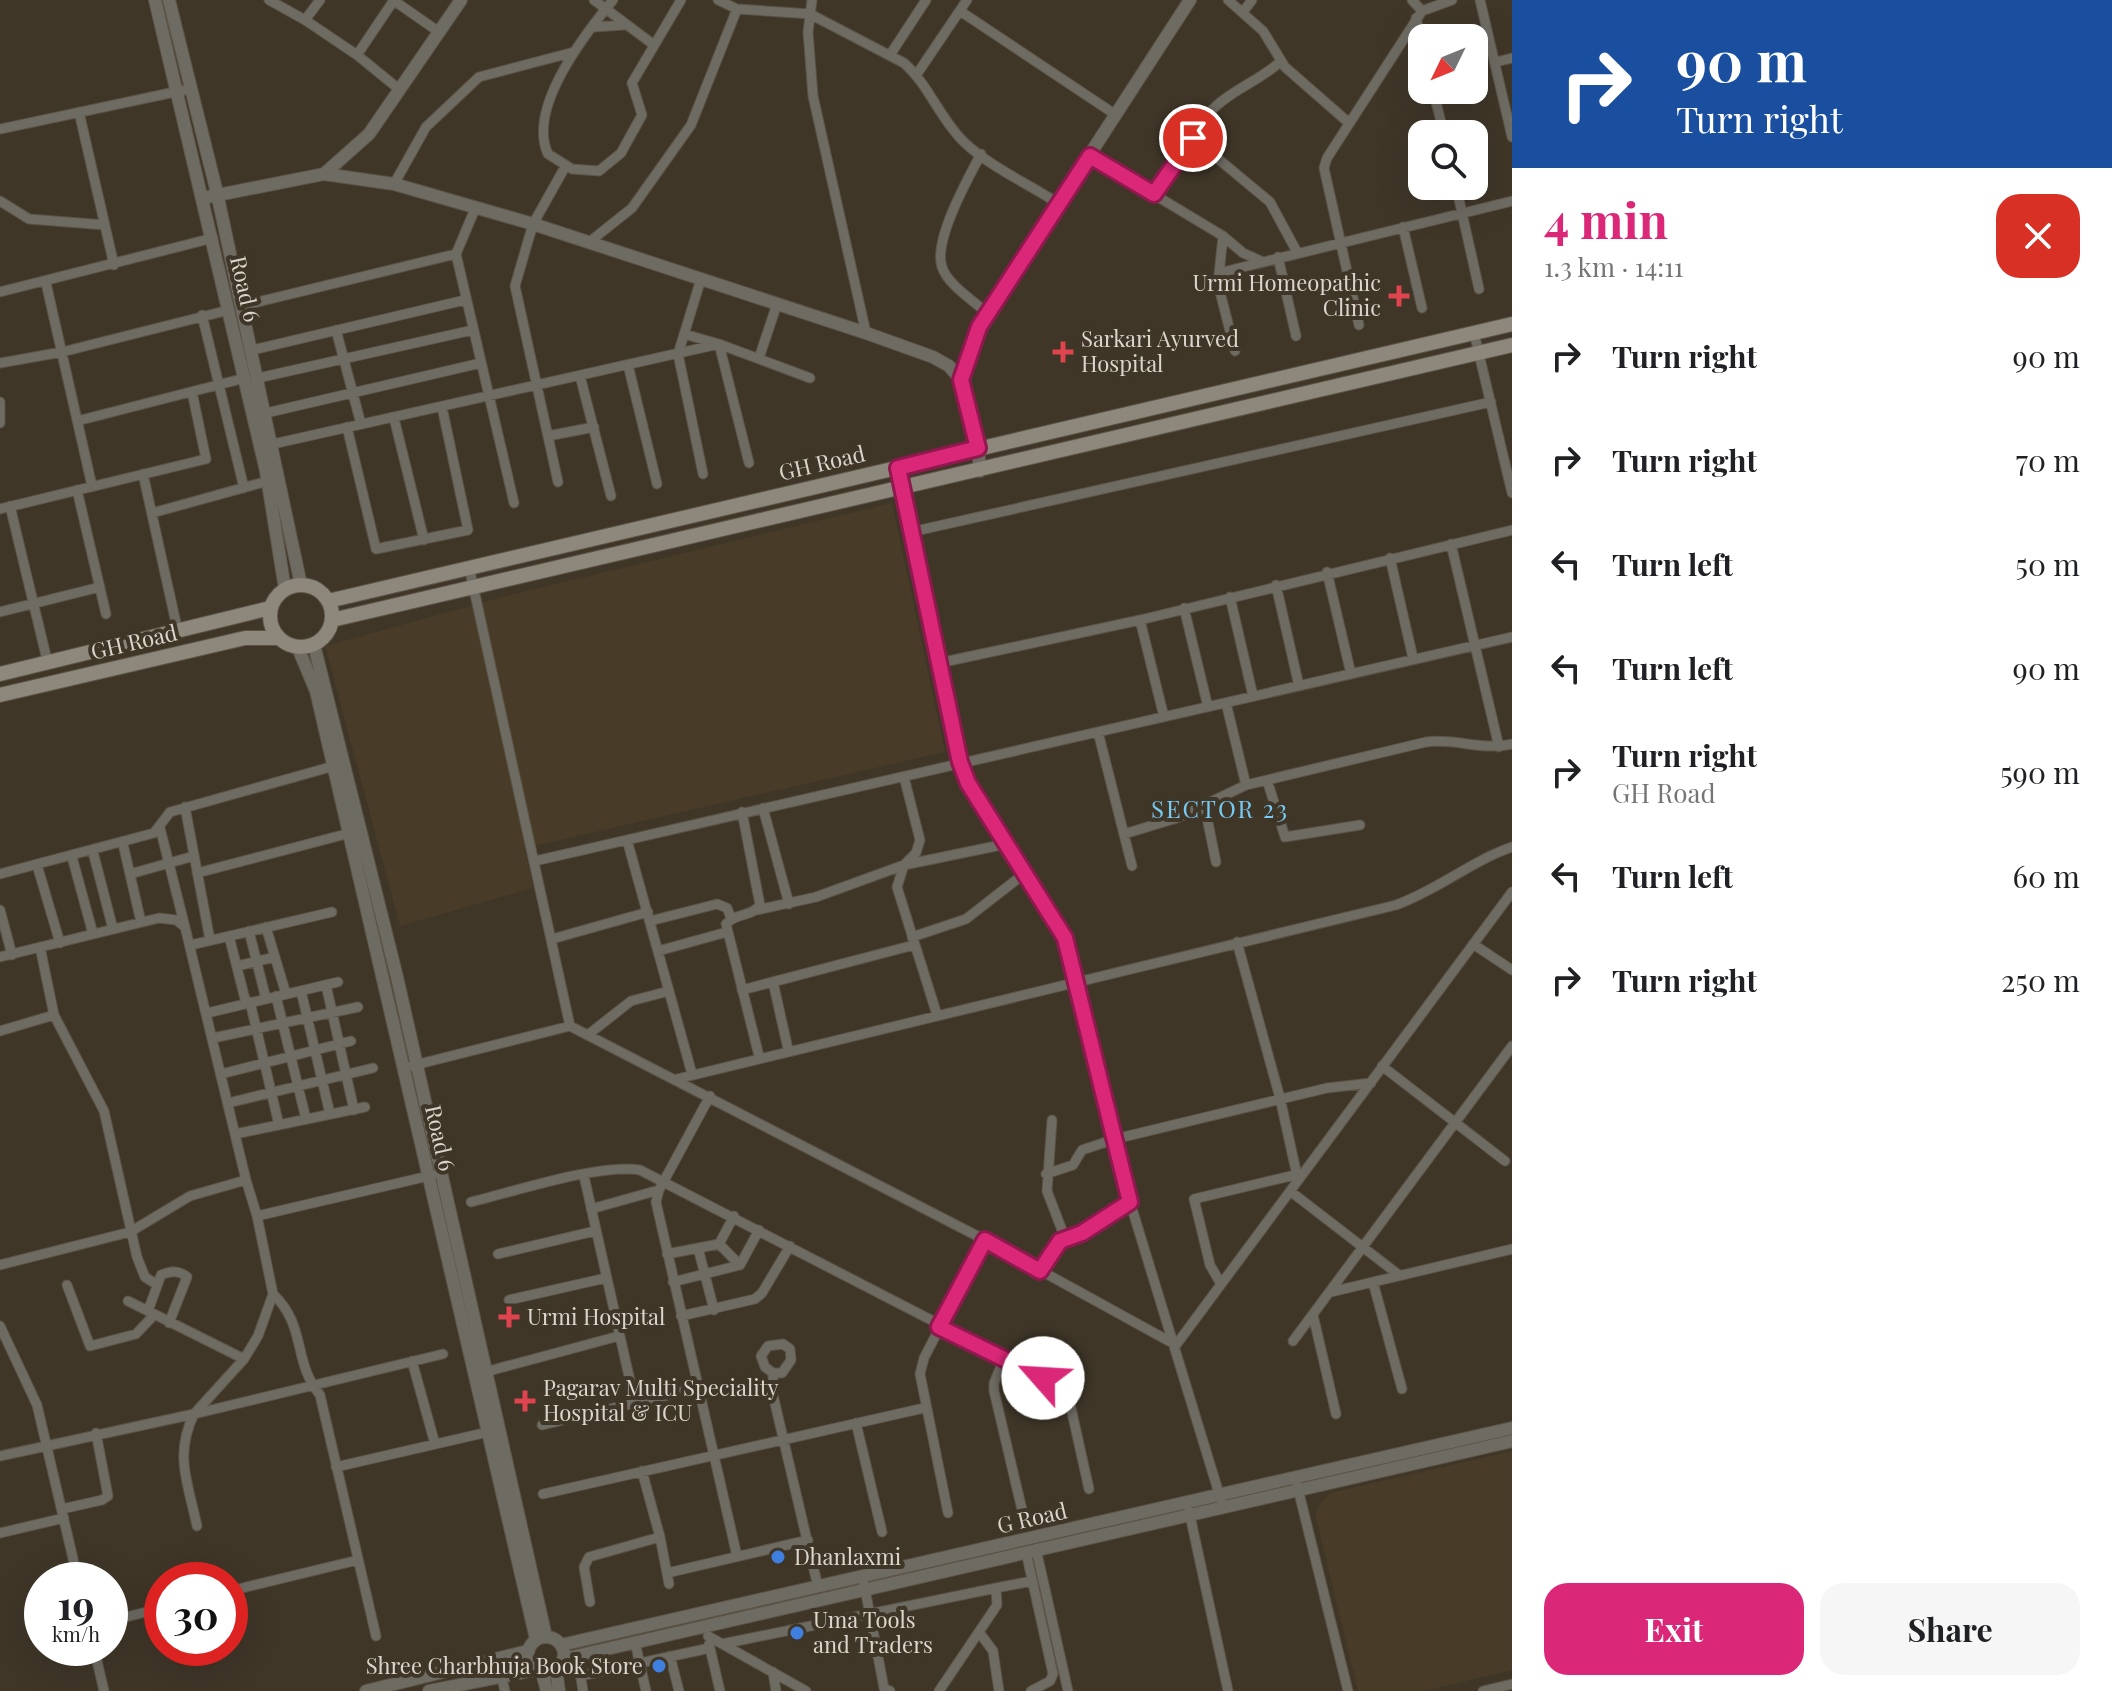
<!DOCTYPE html>
<html lang="en">
<head>
<meta charset="utf-8">
<style>
  :root { --surface:#fff; --page:#f6f6f6; --text:#202124; --muted:#757577; --accent:#db2777 }
  body { margin:0; font-family:"Playfair Display",serif; background:var(--page); color:var(--text); height:100vh; display:flex; flex-direction:column; font-size:30px; white-space:nowrap }
  * { box-sizing:border-box; margin:0 }
  p { font-size:26px; color:var(--muted) }
  .icon { flex:none; width:44px; height:44px; fill:none; stroke:currentColor; stroke-width:2; stroke-linecap:round; stroke-linejoin:round }
  .map { position:relative; flex:1; overflow:hidden }
  .panel { display:flex; flex-direction:column; background:var(--surface); width:600px }
  .panel>* { flex:none }
  .hud { background:#1a4fa0; color:#fff; overflow:hidden }
  .needle { width:52px; rotate:227deg }
  .tools { position:absolute; left:1408px; top:24px; display:grid; gap:16px }
  .tools a { display:grid; place-items:center; width:80px; height:80px; border-radius:16px; background:var(--surface); box-shadow:0 8px 32px #0002; font-size:40px }
  .speed { position:absolute; left:24px; top:1562px; display:flex; gap:16px; font-size:40px; font-weight:700; text-align:center }
  .speed>* { display:grid; place-content:center; width:104px; height:104px; border-radius:50%; background:var(--surface); box-shadow:0 8px 32px #0002; line-height:1 }
  .speed small { font-size:20px; font-weight:400 }
  .speed .limit { border:12px solid #d22; background:#fff; color:#111 }
  .pin { position:absolute; display:grid; place-items:center; width:68px; height:68px; color:#fff; margin:-34px; border:4px solid #fff; border-radius:50%; box-shadow:0 2px 8px #0007 }
  .me { position:absolute; width:88px; margin:-44px; rotate:296deg; stroke-linejoin:round; filter:drop-shadow(0 0 6px #0008) }
  .turn { display:flex; align-items:center; gap:28px; height:168px; padding:0 32px; font-size:36px }
  .turn .icon { width:104px; height:104px; stroke-width:2.5 }
  .turn b { display:block; font-size:56px; line-height:68px }
  .round { display:grid; place-items:center; flex:none; width:84px; height:84px; border-radius:24px; background:var(--page) }
  .head { display:flex; align-items:center; justify-content:space-between; height:136px; padding:0 32px }
  h1 { font-size:48px; font-weight:700; line-height:60px; color:var(--accent) }
  .cta { display:flex; gap:16px; margin-top:auto; padding:16px 32px }
  .cta a { flex:1; height:92px; border-radius:24px; background:var(--accent); color:#fff; font-size:32px; font-weight:700; line-height:92px; text-align:center }
  .cta a+a { background:var(--page); color:var(--text) }
  ul { padding:0; list-style:none }
  li { display:flex; align-items:center; gap:24px; height:104px; padding:0 32px }
  li div { flex:1 }
  li b { display:block; font-size:30px }
  li em { font-style:normal }
  main { display:flex; flex:1; min-height:0 }
  .map>svg:first-child { display:block }
  .built { fill:#483b27 }
  .lines { fill:none; stroke-linecap:round; stroke-linejoin:round }
  .minor-casing { stroke:#5b5346; stroke-width:11 }
  .tertiary-casing { stroke:#5b5346; stroke-width:14 }
  .secondary-casing { stroke:#5b5346; stroke-width:16 }
  .minor { stroke:#6e6b63; stroke-width:9 }
  .tertiary { stroke:#6e6b63; stroke-width:12 }
  .secondary { stroke:#8d877c; stroke-width:14 }
  .route-casing { stroke:#8e194d; stroke-width:20 }
  .route { stroke:#db2777; stroke-width:14 }
  .health-dot { fill:#e0444e; stroke:#3f3628; stroke-width:3 }
  .shop-dot { fill:#3f7fe0; stroke:#3f3628; stroke-width:3 }
  .labels { text-anchor:middle; stroke-width:8; stroke-linejoin:round; paint-order:stroke }
  .poi-label { font-size:22px; fill:#dbd5cc; stroke:#3f3628; text-anchor:start }
  .street-label { font-size:22px; fill:#dbd5cc; stroke:#3f3628 }
  .neighbourhood-label { font-size:24px; letter-spacing:2px; fill:#77caf3; stroke:#3f3628 }
</style>
</head>
<body>
<main>
<div class="map">
<svg width="1512" height="1691" viewBox="0 0 1512 1691">
  <rect width="100%" height="100%" fill="#3f3628"/>
  <path class="built" d="M892,503L945,752L525,848L533,888L400,926L325,646L506,596Z
    M1512,1451V1670L1424,1691H1358L1315,1514L1321,1502L1330,1493Z"/>
  <g class="lines">
    <defs>
      <path id="minor" d="M269,0L305,20L320,0
        M393,0L439,32
        M594,0L654,45
        M613,0C584,35 527,109 548,154L572,169L599,171L621,153L642,115L632,83L681,0
        M718,0L737,9L810,14L904,63C929,85 940,119 964,142C990,167 1029,184 1059,204
        M812,0L808,32L813,96L866,333
        M1228,0L1263,31L1285,67L1349,123
        M1412,0L1422,11
        M1480,0L1512,137
        M960,11L1116,115
        M1243,12L1252,0
        M1416,18L1422,44
        M305,20L357,55L394,0
        M594,27L624,25
        M357,55L400,90
        M890,55L926,0
        M1496,62L1512,58
        M917,74L967,0
        M1433,90L1444,134
        M79,112L114,265
        M0,129L189,89
        M1193,138L1270,202L1297,252
        M981,154C968,178 933,241 942,267C947,284 974,301 987,313
        M1090,156L1223,236L1243,253L1261,261
        M394,184L426,127L479,77L574,52
        M1456,186L1479,289
        M1154,194C1173,167 1190,130 1215,107C1235,88 1261,80 1281,61
        M0,201L29,219L105,225
        M475,209L456,254L514,503
        M1403,227L1422,308
        M1223,236L1218,284L1235,351
        M588,243L632,208L691,125L737,9
        M1278,257L1296,336
        M1219,273L1512,201
        M701,279L678,354L703,474
        M46,283L92,486
        M0,292L213,238
        M241,306L456,254
        M202,315L244,488
        M1359,325L1324,168L1327,158L1422,11L1452,0
        M336,330L361,424
        M1474,333L1512,493
        M684,334L719,344L749,463
        M252,350L465,300
        M759,358L777,304
        M0,363L62,352L229,310
        M628,365L657,484
        M580,376L611,496
        M258,378L473,330
        M0,402V423
        M266,413L481,363
        M394,418L424,540
        M77,421L245,378
        M347,427L376,549L468,530L442,407
        M548,436L594,427
        M273,444L719,344L810,378
        M898,468L960,762L968,783L1065,938L1130,1202L1221,1500
        M143,474L178,632
        M558,482L515,286L533,224L565,167
        M77,490L106,614
        M10,506L48,664
        M0,509L206,459L192,392
        M152,513L268,481
        M911,532L1491,402
        M1451,544L1499,747
        M1390,558L1413,658
        M1327,572L1351,674
        M1276,585L1299,686
        M1230,597L1253,696
        M1184,608L1208,707
        M0,612L100,587
        M939,663L1140,620
        M1226,703L1246,785
        M1164,717L1140,620L1512,530
        M1098,732L1132,866
        M904,777L920,840L916,853L904,865L897,887L937,1015
        M1267,780L1285,837L1360,825
        M1204,803L1216,862
        M185,807L210,940
        M763,808L789,904
        M742,812L760,905C752,917 735,913 726,924L759,1056
        M160,828L185,927
        M1124,834L1177,818L1246,785L1426,742C1456,738 1482,751 1512,744
        M627,840L692,1074
        M123,844L141,922
        M93,852L113,929
        M72,857L93,934
        M535,861L1512,637
        M37,865L60,943
        M197,873L350,833
        M0,874L154,833L170,812L334,766
        M130,874L194,856
        M0,910L12,955
        M757,910L816,897L904,865L1006,844
        M650,921L717,904L727,908L731,918
        M266,927L286,994
        M249,931L266,999
        M229,936L246,1003
        M912,937L966,919L1025,873
        M552,939L648,912
        M1237,942L1280,1098L1298,1180
        M1473,944L1512,970
        M191,945L332,912
        M40,947L54,1015L104,1111L137,1257L145,1277L156,1284
        M658,951L727,932
        M0,957L159,918L176,920L185,927L246,1180L257,1216L273,1294L258,1336L244,1359L194,1414L0,1456
        M237,966L275,957
        M773,982L788,1049
        M326,985L354,1110
        M742,990L914,945
        M301,991L330,1114
        M276,996L306,1119
        M250,1002L279,1125
        M207,1013L338,982
        M570,1026L985,1240L1176,1345L1512,892
        M0,1031L54,1015
        M589,1034L631,1001L669,991
        M213,1038L358,1007
        M411,1066L570,1026L469,567
        M1382,1066L1505,1161
        M221,1074L351,1041
        M677,1079L1396,905C1438,890 1471,861 1512,847
        M710,1096L659,1190L656,1202L737,1556
        M228,1103L373,1068
        M1052,1120L1047,1191L1065,1238
        M235,1134L365,1107
        M1046,1174L1073,1165L1082,1150L1115,1139L1327,1088L1371,1083
        M584,1176L635,1403
        M1290,1191L1399,1275
        M471,1202C513,1192 600,1163 640,1170L1063,1388L1069,1399L1089,1489
        M591,1209L659,1190
        M257,1216L433,1175
        M719,1244L740,1265
        M698,1248L714,1310
        M498,1254L595,1231
        M667,1254L719,1244L734,1216
        M0,1265L130,1232L190,1196L246,1180
        M1040,1271L1060,1241L1082,1233L1130,1202
        M673,1282L740,1265L759,1230
        M1373,1282L1402,1389
        M1221,1284L1210,1265L1194,1199L1295,1175
        M67,1285L90,1346L136,1334L154,1315
        M1331,1292L1512,1249
        M273,1294C307,1326 292,1361 320,1395L376,1636
        M509,1300L606,1278
        M128,1301L244,1359
        M148,1311L161,1275C171,1271 179,1270 187,1277L169,1323
        M1313,1315L1336,1414
        M681,1316L755,1299L762,1293L790,1246
        M0,1326L37,1405L78,1580
        M1293,1341L1512,1046
        M1004,1359L994,1383V1391L1023,1514
        M412,1361L435,1444
        M485,1372L619,1336
        M773,1373L765,1367L761,1356L768,1346L783,1344L790,1349L791,1360L782,1373H773V1395L818,1587
        M856,1423L882,1532
        M542,1425L698,1388
        M336,1467L488,1432
        M1297,1485L1348,1691
        M543,1494L924,1408
        M62,1509L102,1500L108,1496L96,1433
        M1189,1511L1228,1691
        M948,1513L920,1374L924,1358L985,1240
        M197,1526C188,1483 174,1455 194,1414L443,1354
        M0,1533L64,1518
        M660,1537L669,1584
        M1036,1549L1068,1691
        M1026,1552L1053,1674L1050,1681L1031,1691
        M667,1573L808,1540
        M864,1584L884,1688L890,1691
        M230,1591L358,1560
        M590,1602L584,1567L589,1557L660,1537L642,1471
        M110,1621L162,1608
        M979,1632L993,1651L999,1691
        M708,1636L806,1691
        M635,1642L646,1691
        M709,1644L720,1691
        M722,1644L996,1588
        M94,1648L104,1691
        M577,1655L583,1691
        M670,1656L679,1691
        M773,1672L776,1691
        M501,1675L505,1691
        M580,1676L710,1648
        M939,1691L997,1605L996,1588L1032,1581
        M1483,1691L1512,1684"/>
      <path id="tertiary" d="M155,0L266,471L285,589
        M169,0L217,193L301,585
        M324,174L369,134L461,0
        M203,198L324,174L394,184L533,224L866,333L933,357L949,366L961,380L978,448L980,471
        M961,380L987,313L1190,0
        M314,645L397,977L546,1637
        M298,648L316,691L536,1639
        M528 1655a18 18 0 1 1 36 0a18 18 0 1 1-36 0Z
        M561,1645L1512,1428
        M563,1659L1512,1441
        M556,1670L559,1691
        M542,1673L547,1691
        M366,1691L528,1651
        M429,1691L535,1670"/>
      <path id="secondary" d="M270 616a31 31 0 1 1 62 0a31 31 0 1 1-62 0Z
        M328,601L1512,324
        M332,620L1512,345
        M0,674L270,608
        M0,695L245,638H278"/>
    </defs>
    <use href="#minor" class="minor-casing"/>
    <use href="#tertiary" class="tertiary-casing"/>
    <use href="#secondary" class="secondary-casing"/>
    <use href="#minor" class="minor"/>
    <use href="#tertiary" class="tertiary"/>
    <use href="#secondary" class="secondary"/>
  </g>
  <g class="lines">
    <defs>
      <path id="route" d="M1043,1378L939,1327L985,1240L1040,1271L1060,1241L1082,1233L1130,1202L1065,938L968,783L960,762L898,468L978,448L961,380L979,327L1090,156L1154,194L1193,138"/>
    </defs>
    <use href="#route" class="route-casing"/>
    <use href="#route" class="route"/>
  </g>
  <g class="health-dot">
    <path d="M1395 284h8v8h8v8h-8v8h-8v-8h-8v-8h8z"/>
    <path d="M1059 340h8v8h8v8h-8v8h-8v-8h-8v-8h8z"/>
    <path d="M505 1305h8v8h8v8h-8v8h-8v-8h-8v-8h8z"/>
    <path d="M521 1389h8v8h8v8h-8v8h-8v-8h-8v-8h8z"/>
  </g>
  <g class="shop-dot">
    <circle cx="778" cy="1557" r="8"/>
    <circle cx="797" cy="1633" r="8"/>
    <circle cx="659" cy="1666" r="8"/>
  </g>
  <g class="labels">
    <g class="poi-label">
      <text x="1381" y="291" text-anchor="end">Urmi Homeopathic<tspan x="1381" dy="25">Clinic</tspan></text>
      <text x="1081" y="347">Sarkari Ayurved<tspan x="1081" dy="25">Hospital</tspan></text>
      <text x="527" y="1325">Urmi Hospital</text>
      <text x="543" y="1396">Pagarav Multi Speciality<tspan x="543" dy="25">Hospital &amp; ICU</tspan></text>
      <text x="794" y="1565">Dhanlaxmi</text>
      <text x="813" y="1628">Uma Tools<tspan x="813" dy="25">and Traders</tspan></text>
      <text x="643" y="1674" text-anchor="end">Shree Charbhuja Book Store</text>
    </g>
    <g class="street-label">
      <text transform="translate(245 289) rotate(77)" y="8">Road 6</text>
      <text transform="translate(822 463) rotate(-13)" y="8">GH Road</text>
      <text transform="translate(134 642) rotate(-13)" y="8">GH Road</text>
      <text transform="translate(440 1138) rotate(77)" y="8">Road 6</text>
      <text transform="translate(1032 1518) rotate(-13)" y="8">G Road</text>
    </g>
    <g class="neighbourhood-label">
      <text x="1220" y="818">SECTOR 23</text>
    </g>
  </g>
</svg>
<div class="tools">
<a><svg class="needle" viewBox="-14 -14 28 28"><path d="M0-13l5 13h-10z" fill="#e53935"/><path d="M0 13l5-13h-10z" fill="#757577"/></svg></a>
<a><svg class="icon" aria-label="search" viewBox="0 0 24 24"><circle cx="10" cy="10" r="6"/><path d="M15 15l6 6"/></svg></a>
</div>
<div class="speed"><div>19<small>km/h</small></div><div class="limit">30</div></div>
<div class="pin" style="left:1193px;top:138px;background:#d93025"><svg class="icon" aria-label="arrive" viewBox="0 0 24 24"><path d="M6 21V4h12l-3 4 3 4H6"/></svg></div>
<svg class="me" style="left:1043px;top:1378px" viewBox="-20 -20 40 40"><circle r="19" fill="#fff"/><path d="M0-13L10 11 0 6-10 11z" fill="#db2777"/></svg>
</div>
<section class="panel">
<div class="hud">
<div class="turn"><svg class="icon" aria-label="right" viewBox="0 0 24 24"><path d="M7 20v-9h11M14 6l5 5-5 5"/></svg><div><b>90 m</b>Turn right</div></div>
</div>
<div class="head"><div><h1>4 min</h1><p>1.3 km · 14:11</p></div><a class="round" style="background:#d93025;color:#fff"><svg class="icon" aria-label="close" viewBox="0 0 24 24"><path d="M6 6l12 12M18 6L6 18"/></svg></a></div>
<ul>
<li><svg class="icon" aria-label="right" viewBox="0 0 24 24"><path d="M7 20v-9h11M14 6l5 5-5 5"/></svg><div><b>Turn right</b></div><em>90 m</em></li>
<li><svg class="icon" aria-label="right" viewBox="0 0 24 24"><path d="M7 20v-9h11M14 6l5 5-5 5"/></svg><div><b>Turn right</b></div><em>70 m</em></li>
<li><svg class="icon" aria-label="left" viewBox="0 0 24 24"><path d="M17 20v-9H6M10 6l-5 5 5 5"/></svg><div><b>Turn left</b></div><em>50 m</em></li>
<li><svg class="icon" aria-label="left" viewBox="0 0 24 24"><path d="M17 20v-9H6M10 6l-5 5 5 5"/></svg><div><b>Turn left</b></div><em>90 m</em></li>
<li><svg class="icon" aria-label="right" viewBox="0 0 24 24"><path d="M7 20v-9h11M14 6l5 5-5 5"/></svg><div><b>Turn right</b><p>GH Road</p></div><em>590 m</em></li>
<li><svg class="icon" aria-label="left" viewBox="0 0 24 24"><path d="M17 20v-9H6M10 6l-5 5 5 5"/></svg><div><b>Turn left</b></div><em>60 m</em></li>
<li><svg class="icon" aria-label="right" viewBox="0 0 24 24"><path d="M7 20v-9h11M14 6l5 5-5 5"/></svg><div><b>Turn right</b></div><em>250 m</em></li>
</ul>
<div class="cta"><a>Exit</a><a>Share</a></div>
</section>
</main>
</body>
</html>
